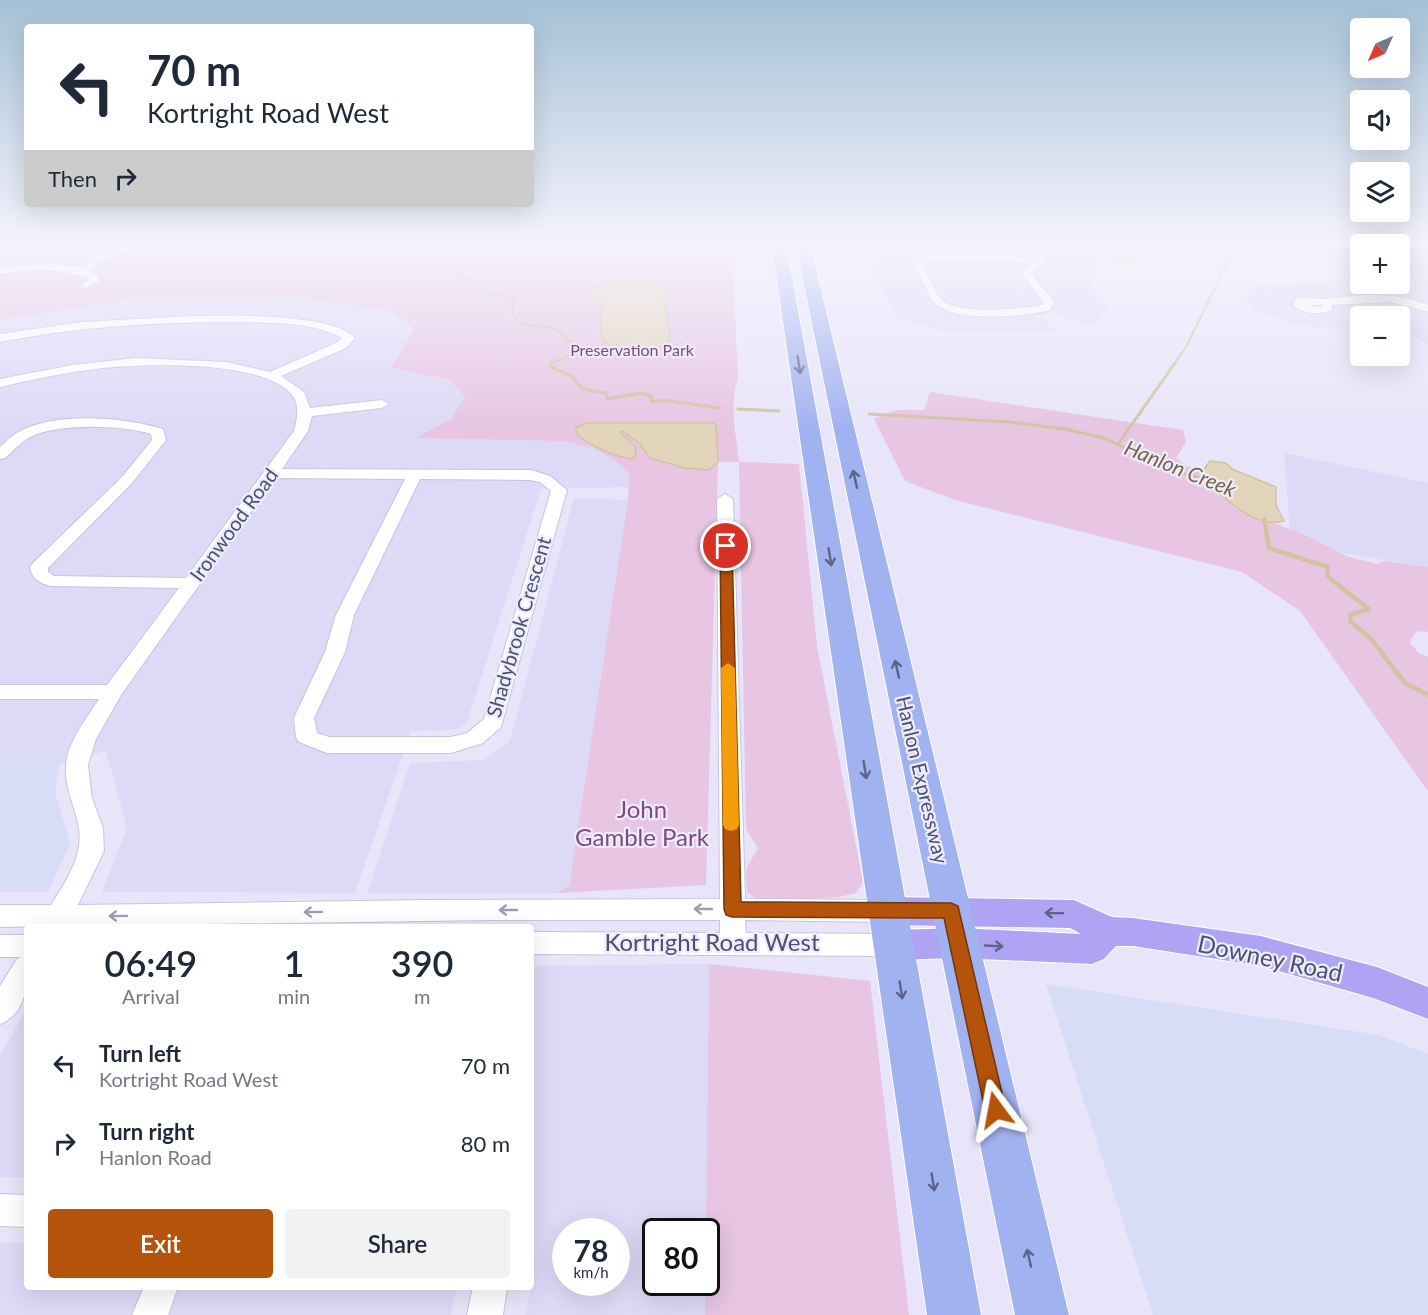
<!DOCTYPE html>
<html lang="en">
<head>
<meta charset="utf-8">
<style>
  :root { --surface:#fff; --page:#f2f2f3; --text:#1f2937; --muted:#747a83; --accent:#b45309 }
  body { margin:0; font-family:Lato,sans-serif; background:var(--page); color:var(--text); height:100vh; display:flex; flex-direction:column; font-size:22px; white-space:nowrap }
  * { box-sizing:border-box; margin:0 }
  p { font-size:20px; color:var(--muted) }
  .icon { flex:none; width:33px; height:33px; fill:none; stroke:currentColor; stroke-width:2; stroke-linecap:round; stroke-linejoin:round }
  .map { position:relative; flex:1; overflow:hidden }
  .panel { position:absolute; left:24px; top:924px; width:510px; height:366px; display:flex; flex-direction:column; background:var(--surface); border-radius:6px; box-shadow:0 6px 24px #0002 }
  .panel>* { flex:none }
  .hud { position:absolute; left:24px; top:24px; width:510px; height:183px; border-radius:6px; box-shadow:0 6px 24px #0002; background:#fff; color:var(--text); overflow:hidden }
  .needle { width:39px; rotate:225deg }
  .controls { position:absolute; left:1350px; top:18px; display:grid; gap:12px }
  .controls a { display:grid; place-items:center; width:60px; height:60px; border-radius:6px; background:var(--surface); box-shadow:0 6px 24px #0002; font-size:30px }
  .speed { position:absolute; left:552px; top:1218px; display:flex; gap:12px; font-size:30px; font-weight:700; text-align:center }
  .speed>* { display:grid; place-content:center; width:78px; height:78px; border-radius:50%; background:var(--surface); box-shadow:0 6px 24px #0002; line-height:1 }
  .speed small { font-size:15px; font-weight:400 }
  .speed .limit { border:3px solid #111; border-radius:9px; background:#fff; color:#111 }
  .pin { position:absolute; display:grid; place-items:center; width:51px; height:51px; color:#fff; margin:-26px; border:3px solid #fff; border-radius:50%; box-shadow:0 2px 6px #0007 }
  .me { position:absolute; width:66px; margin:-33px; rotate:347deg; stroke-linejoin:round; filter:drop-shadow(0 0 4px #0008) }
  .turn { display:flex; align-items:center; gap:21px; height:126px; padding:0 24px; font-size:27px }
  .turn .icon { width:78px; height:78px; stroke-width:2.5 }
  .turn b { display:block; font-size:42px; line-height:51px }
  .then { display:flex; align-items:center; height:57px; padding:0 24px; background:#0003; gap:12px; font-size:22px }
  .eta { display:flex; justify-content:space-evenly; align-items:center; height:102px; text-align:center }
  .eta b { font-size:36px; font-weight:600; line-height:42px }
  .action { display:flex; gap:12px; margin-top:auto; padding:12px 24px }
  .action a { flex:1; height:69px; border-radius:6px; background:var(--accent); color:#fff; font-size:24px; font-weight:600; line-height:69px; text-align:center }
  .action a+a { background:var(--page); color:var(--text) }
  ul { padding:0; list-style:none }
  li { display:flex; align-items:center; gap:18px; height:78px; padding:0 24px }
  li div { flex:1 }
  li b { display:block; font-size:22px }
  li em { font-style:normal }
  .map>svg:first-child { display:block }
  .residential { fill:#dcdaf6; fill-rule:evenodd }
  .commercial { fill:#d7dcf7 }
  .green { fill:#e7c5e3 }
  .water { fill:#e2d5bb; stroke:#d3c3a2; stroke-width:1.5 }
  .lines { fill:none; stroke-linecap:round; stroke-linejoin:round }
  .stream-far2 { stroke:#d3c3a2; stroke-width:2 }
  .stream-far1 { stroke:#d3c3a2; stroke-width:3 }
  .stream { stroke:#d3c3a2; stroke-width:4.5 }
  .minor-casing { stroke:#c5c4e0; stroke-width:2 }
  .major-casing { stroke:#fff; stroke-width:2 }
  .highway-casing { stroke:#fff; stroke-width:2 }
  .minor { fill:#fff; fill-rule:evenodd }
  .major { fill:#afa3f4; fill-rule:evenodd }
  .highway { fill:#a1b2f0; fill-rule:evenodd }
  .oneway { stroke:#5d648a }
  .oneway2 { stroke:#9d9fb1 }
  .oneway3 { stroke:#60618b }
  .route { fill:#b45309; stroke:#753606; stroke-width:1.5 }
  .slow { fill:#f59e0b }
  .labels { text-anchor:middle; stroke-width:4.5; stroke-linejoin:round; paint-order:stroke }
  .far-park-label { font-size:16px; fill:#814b75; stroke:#edebfd }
  .street-label { font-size:20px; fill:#4c5171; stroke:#edebfd }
  .water-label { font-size:21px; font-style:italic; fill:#766542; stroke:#edebfd }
  .near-park-label { font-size:24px; fill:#814b75; stroke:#edebfd }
  .near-street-label { font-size:24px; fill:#4c5171; stroke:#edebfd }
</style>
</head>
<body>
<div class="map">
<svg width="1428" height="1315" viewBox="0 0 1428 1315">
  <rect width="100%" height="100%" fill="#e8e5fa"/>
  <path class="residential" d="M865,245L1111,246L1089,279L1107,308L1093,326L1051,313L1041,316L1054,331L942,330L896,318Z
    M1269,245H1360V268L1265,253Z
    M1400,245H1428V345L1400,327V316H1360V327L1347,330L1306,326L1252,310L1243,295L1260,284L1360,281V284H1400V280L1423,279L1400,275Z
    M302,298L392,311L414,329L392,368L451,380L465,397L451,419L416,438L561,441L594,448L613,459L629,473V487L541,489L468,719L463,726L453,730L411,731L355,893L102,892L127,828L106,751L59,764H0V320L130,299Z
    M1284,453L1428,483V567L1291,545Z
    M574,498L628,500L569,886L557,893L367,894L410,763L484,760L510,741Z
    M709,964L706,1231L656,1232V1282L705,1283V1315H526L534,1260L531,1246V966ZM566,1232H616V1282H566Z
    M27,1008V1178L0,1177V1056Z
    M0,1243H27V1287H457L451,1315H0Z"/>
  <path class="commercial" d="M0,764H59L55,792L70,844L48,892H0Z
    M1046,984L1379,1035L1428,1054V1315H1153Z"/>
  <path class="green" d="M0,245H732L738,378C729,403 736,435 739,462L799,464L817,646L863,882L856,893L839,897L758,901L747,892L746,869L758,848L746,829L739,462H718L706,885L557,893L569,886L628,500L629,473L613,459L594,448L561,441L415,438L451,419L465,397L451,380L391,368L414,329L392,311L302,298L130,299L0,320Z
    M930,392L1183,430L1186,442L1176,458L1186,466L1203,470L1201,478L1220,492L1235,508L1265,523H1274L1305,535L1346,556L1377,564L1385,561L1428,567V632L1419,631L1413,635L1410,643L1419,653L1428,657V791L1300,611L1242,572L955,500L905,481L874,419L896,410H924Z
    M709,964L870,981L909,1315H705Z"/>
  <path class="water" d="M1121,247L1141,249L1143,253C1131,265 1132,265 1114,262L1112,260Z
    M624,281H654L671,289L664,302L670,333L667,344C656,351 644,352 631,351C609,350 596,340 601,316C602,311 603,308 601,303C599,299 595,296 591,293V288Z
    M587,423H713L716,425L718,462L709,470L685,468L650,458L640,444L623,431L620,432L635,446L636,453L633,459C617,458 586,444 576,433V428Z
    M1210,461L1226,463L1232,469L1276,487V505L1284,521C1251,530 1225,495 1201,478L1203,470Z"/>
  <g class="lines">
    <path class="stream-far2" d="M0,267H12
      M77,268L110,261H167L201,257L250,256L300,249L307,251L310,259L323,263L423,260L441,264L440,271L473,279V289L515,299L511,312C522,331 540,323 554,329C561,332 566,339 573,343L569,347L575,353L550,364
      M629,281L638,245
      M1174,364L1186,347L1236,245"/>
    <path class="stream-far1" d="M550,363L551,367L572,376C579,391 591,391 606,393L607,399L641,393L651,396L652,402L663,400L720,408
      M738,409L779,411
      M869,414L1010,422L1065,429L1104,438L1173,470L1204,479
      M1118,444L1175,363"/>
    <path class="stream" d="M1264,519L1269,548L1328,567L1327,576L1369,609L1350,615L1351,622L1371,639L1405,683L1428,695"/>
    <defs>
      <path id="minor" d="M119,245H129L126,251L99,261L90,272L96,274L100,281L86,288L81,285L89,280L88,278C55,268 34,269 0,274V268L44,263L84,267L91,257L119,247Z
        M905,245H915L919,253H988L1035,259L1047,245H1057L1032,274L1054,302L1050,310C1023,317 948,324 931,299ZM922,259H988L1030,264L1022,274L1043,302L1042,305C1020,309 961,315 943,301C933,292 927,271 922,259Z
        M1364,295C1386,295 1408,296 1428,305V312L1391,302L1332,305V310C1319,315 1304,315 1293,305L1296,299L1300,298L1326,299ZM1306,305H1322V307Z
        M192,316C227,316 332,312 355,338L346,348L281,376L304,392L310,408L382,400L389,404L382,408L312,416L308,431L282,469L531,470L550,476L567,490L501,727L483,743L451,753H327L299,742L296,737L294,718L325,652L336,615L405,479L275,478L121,695L96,739L88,765L92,798L103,828L104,851L78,905L428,900L720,899L717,499L725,494L733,499L745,899L887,900L896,904L900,911L896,918L887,922L745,920L746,933L893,934L902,937L906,945L902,953L893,956L531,954V932L720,933V920H493L0,927V905H51C65,883 83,857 79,829C76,808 64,788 66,765C68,741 87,718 99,699H0V685H107L179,588L51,586C39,583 32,579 30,567L33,563L122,477L152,440L151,434C122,425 58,423 30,437C21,442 13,451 5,458L0,459V447C7,441 13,434 22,430C60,412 123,417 163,429L166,440L132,483L48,568V572L54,576L186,578L294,431C297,420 300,406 293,396C265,359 145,364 103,368C68,372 34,379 0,387V379L73,365L136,358L226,362L270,372L338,342L342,338C312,321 267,323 234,322C155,322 77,327 0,342V334L82,322ZM420,479L530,480L540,482L551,491L484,719L467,733L451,737H329L317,733L314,718L345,652L354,615Z
        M0,935H27C27,964 34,1011 0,1024V986L17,959L22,957H0Z
        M0,1194L27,1195V1227L0,1226Z
        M144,1287H178L168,1315H132Z
        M473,1287H507L503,1315H467Z"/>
      <path id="major" d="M887,897L1074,900L1112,917L1133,918L1261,936L1377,967L1428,987V1019L1373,998L1261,966L1133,946H1116L1104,959L1092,964L959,958L893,960L881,955L876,945L881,935L893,930L959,928L1081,934L1070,928L887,925L875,921L870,911L875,901Z"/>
      <path id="highway" d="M772,245H786L981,1315H927Z
        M796,245H810L1069,1315H1015Z"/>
    </defs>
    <use href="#minor" class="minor-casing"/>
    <use href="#major" class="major-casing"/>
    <use href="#highway" class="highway-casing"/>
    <use href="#minor" class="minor"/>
    <use href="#major" class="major"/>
    <use href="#highway" class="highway"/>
  </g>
  <defs><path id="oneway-shaft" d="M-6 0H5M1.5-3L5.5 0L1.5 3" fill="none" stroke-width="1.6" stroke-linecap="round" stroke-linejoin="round" transform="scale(1.5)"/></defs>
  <g class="oneway">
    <use href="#oneway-shaft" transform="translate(799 365) rotate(81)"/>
    <use href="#oneway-shaft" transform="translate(855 479) rotate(-103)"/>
    <use href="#oneway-shaft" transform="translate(830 557) rotate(81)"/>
    <use href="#oneway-shaft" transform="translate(897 669) rotate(-103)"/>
    <use href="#oneway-shaft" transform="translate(865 770) rotate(81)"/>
    <use href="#oneway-shaft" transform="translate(901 990) rotate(81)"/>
    <use href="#oneway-shaft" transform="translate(933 1182) rotate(81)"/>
    <use href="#oneway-shaft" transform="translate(1029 1258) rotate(-103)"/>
  </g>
  <g class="oneway2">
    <use href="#oneway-shaft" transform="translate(703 909) rotate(180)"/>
    <use href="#oneway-shaft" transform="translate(508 910) rotate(180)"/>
    <use href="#oneway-shaft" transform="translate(313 912) rotate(179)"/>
    <use href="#oneway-shaft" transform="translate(118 916) rotate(179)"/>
  </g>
  <g class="oneway3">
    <use href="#oneway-shaft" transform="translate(1054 913) rotate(-179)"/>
    <use href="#oneway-shaft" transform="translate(994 946) rotate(3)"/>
  </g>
  <linearGradient id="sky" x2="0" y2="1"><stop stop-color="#a5c1d6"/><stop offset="0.57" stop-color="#f5f3fd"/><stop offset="1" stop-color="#f5f3fd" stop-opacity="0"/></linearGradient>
  <rect width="1428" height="429" fill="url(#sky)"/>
  <path class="route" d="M726,543L732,546L741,902L951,903L958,906L1006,1110L1003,1117L996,1120L988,1117L985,1110L944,918L732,917L726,915L724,909L720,546Z"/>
  <path class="slow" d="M728,663L735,668L739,825L737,829L731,831L725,829L723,825L721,668Z"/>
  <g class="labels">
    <g class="far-park-label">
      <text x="632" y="356">Preservation Park</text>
    </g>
    <g class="street-label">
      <text transform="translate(234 525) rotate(-54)" y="7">Ironwood Road</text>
      <text transform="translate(519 627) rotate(-74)" y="7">Shadybrook Crescent</text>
      <text transform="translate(922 780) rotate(77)" y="7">Hanlon Expressway</text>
    </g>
    <g class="water-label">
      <text transform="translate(1180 469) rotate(22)" y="7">Hanlon Creek</text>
    </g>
    <g class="near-park-label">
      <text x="642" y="818">John<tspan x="642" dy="28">Gamble Park</tspan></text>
    </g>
    <g class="near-street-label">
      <text x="712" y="951">Kortright Road West</text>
      <text transform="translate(1270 959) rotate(12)" y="8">Downey Road</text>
    </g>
  </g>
</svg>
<div class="controls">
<a><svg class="needle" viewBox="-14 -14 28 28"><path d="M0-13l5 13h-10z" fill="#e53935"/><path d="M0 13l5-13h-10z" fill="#747a83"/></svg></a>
<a><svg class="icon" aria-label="sound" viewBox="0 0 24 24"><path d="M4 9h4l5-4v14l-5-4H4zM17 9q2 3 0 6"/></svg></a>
<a><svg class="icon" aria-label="layers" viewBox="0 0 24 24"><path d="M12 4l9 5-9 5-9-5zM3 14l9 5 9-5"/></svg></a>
<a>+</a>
<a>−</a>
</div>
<div class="speed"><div>78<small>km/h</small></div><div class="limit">80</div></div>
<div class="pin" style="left:726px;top:546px;background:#d93025"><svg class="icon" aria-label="arrive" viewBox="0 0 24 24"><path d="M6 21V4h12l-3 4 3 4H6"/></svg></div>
<svg class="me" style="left:996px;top:1110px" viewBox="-20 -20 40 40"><path d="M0-17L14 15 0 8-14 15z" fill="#b45309" stroke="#fff" stroke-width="4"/></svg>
<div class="hud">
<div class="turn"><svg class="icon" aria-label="left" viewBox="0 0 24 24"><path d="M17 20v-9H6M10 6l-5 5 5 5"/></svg><div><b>70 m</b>Kortright Road West</div></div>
<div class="then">Then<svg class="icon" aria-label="right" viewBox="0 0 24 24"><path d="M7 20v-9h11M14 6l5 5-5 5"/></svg></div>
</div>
<section class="panel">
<div class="eta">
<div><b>06:49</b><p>Arrival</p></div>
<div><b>1</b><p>min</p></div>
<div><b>390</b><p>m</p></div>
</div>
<ul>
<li><svg class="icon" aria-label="left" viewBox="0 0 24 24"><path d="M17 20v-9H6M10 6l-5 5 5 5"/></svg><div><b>Turn left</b><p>Kortright Road West</p></div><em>70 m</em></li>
<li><svg class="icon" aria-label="right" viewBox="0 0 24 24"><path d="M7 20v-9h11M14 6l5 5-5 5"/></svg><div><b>Turn right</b><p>Hanlon Road</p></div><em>80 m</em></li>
</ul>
<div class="action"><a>Exit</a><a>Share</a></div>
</section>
</div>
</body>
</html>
